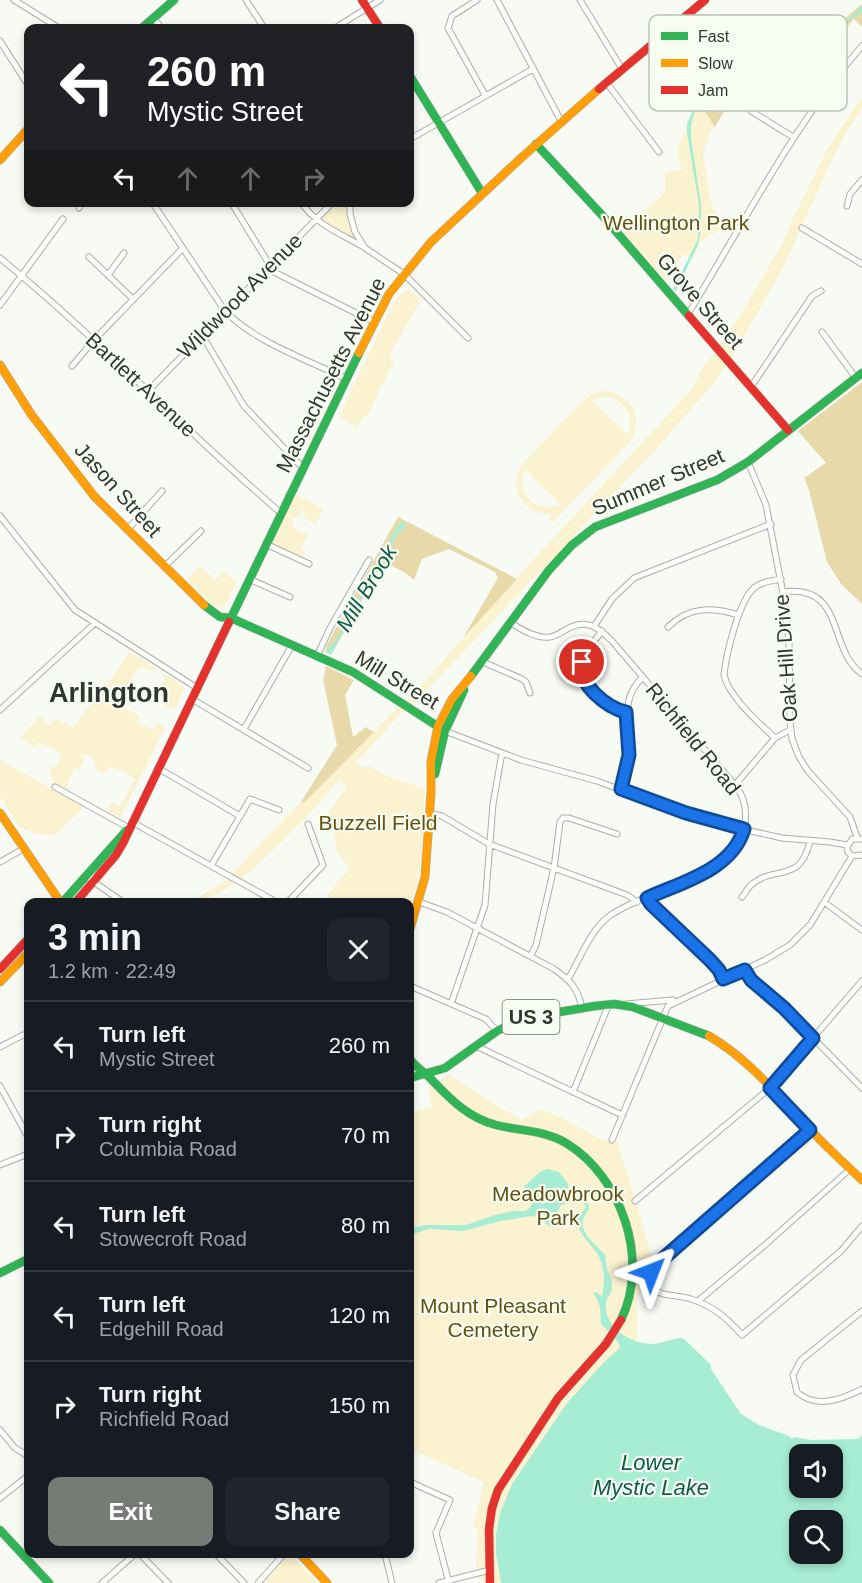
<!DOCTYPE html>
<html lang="en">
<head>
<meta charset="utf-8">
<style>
  :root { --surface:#171b24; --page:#20242c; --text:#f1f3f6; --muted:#9ea1a6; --line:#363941; --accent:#777b75 }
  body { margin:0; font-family:Helvetica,sans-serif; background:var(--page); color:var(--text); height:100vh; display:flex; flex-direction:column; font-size:22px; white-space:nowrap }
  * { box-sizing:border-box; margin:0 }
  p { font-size:20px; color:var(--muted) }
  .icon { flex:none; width:33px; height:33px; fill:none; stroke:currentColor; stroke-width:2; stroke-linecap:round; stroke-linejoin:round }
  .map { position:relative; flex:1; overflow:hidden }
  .sheet { position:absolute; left:24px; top:898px; width:390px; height:660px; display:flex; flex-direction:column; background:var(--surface); border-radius:12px; box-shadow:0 3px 9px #0003 }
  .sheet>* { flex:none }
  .hud { position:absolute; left:24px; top:24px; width:390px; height:183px; border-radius:12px; box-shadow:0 3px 9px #0003; background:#202124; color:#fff; overflow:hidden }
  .buttons { position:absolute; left:789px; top:1444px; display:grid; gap:12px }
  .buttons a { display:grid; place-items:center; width:54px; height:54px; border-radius:12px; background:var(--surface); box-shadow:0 3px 9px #0003; font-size:30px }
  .pin { position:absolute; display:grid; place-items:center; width:51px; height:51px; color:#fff; margin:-26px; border:3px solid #fff; border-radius:50%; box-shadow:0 2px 6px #0007 }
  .me { position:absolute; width:66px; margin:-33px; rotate:45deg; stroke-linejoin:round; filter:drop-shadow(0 0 4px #0008) }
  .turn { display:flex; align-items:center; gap:21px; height:126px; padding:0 24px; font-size:27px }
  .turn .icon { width:78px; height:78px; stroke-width:2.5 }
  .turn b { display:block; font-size:42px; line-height:51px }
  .lanes { display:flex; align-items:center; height:57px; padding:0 24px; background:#0003; justify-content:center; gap:30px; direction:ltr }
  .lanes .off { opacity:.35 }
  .round { display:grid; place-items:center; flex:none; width:63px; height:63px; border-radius:12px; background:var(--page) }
  .headline { display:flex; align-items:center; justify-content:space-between; height:102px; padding:0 24px }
  h1 { font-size:36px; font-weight:700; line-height:45px }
  .cta { display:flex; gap:12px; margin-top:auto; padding:12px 24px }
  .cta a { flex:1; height:69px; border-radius:12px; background:var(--accent); color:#fff; font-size:24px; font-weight:700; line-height:69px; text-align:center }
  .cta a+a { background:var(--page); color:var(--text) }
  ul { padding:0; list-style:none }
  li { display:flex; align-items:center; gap:18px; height:90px; padding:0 24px; border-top:2px solid var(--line) }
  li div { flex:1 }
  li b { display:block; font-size:22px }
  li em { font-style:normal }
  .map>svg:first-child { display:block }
  .green { fill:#fbf2d0; fill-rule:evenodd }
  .forest { fill:#e7d9aa }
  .water { fill:#a6edd4; fill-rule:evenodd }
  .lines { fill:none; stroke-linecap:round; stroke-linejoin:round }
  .street-casing { stroke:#abaea9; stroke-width:7 }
  .fast-casing { stroke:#abaea9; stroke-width:9 }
  .slow-casing { stroke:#abaea9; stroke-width:9 }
  .jam-casing { stroke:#abaea9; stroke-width:9 }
  .street { stroke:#fefefd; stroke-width:5 }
  .fast { stroke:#30b455; stroke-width:8 }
  .slow { stroke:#ff9f0a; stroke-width:8 }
  .jam { stroke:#e5322d; stroke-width:8 }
  .route-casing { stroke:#114b97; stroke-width:15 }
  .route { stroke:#1a73e8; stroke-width:10 }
  .labels { text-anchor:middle; stroke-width:4.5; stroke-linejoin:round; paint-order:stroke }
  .shield { fill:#f7fef1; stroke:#6d726a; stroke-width:1.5 }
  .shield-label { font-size:20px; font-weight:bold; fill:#323630 }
  .park-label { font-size:21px; fill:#635012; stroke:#f7fef1 }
  .street-label { font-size:21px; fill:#323630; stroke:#f7fef1 }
  .water-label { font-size:22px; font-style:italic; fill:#0b5d49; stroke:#f7fef1 }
  .district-label { font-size:27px; font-weight:bold; fill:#323630; stroke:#f7fef1 }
  .key { fill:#f7fef1; stroke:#bcc2b7; stroke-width:1.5 }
  .key-label { font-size:16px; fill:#323630 }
</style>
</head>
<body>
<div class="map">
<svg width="862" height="1583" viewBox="0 0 862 1583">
  <rect width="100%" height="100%" fill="#f7fbf4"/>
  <path class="green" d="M862,97V108L844,136L830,164L783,268L739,345L714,383L657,448L414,704L402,712L357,762L363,768L367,765L390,777L425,789C422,829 425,870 410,907V903H334V901L327,895L350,868C346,863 341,858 338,852C333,842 337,829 327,815L347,787L339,781C307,814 234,903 187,903L222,884L301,802L304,803L397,708L408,700L532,561L693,388L701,370L716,351L747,304L783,242L794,216L828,148Z
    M697,100L715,127L711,130L703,153L710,200L723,228L701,241L693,258L683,254L666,281L623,232L665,192V172L682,170L677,150Z
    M333,203H350V214L365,248L316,220Z
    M409,289L421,300L390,354L394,361L367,416H363L357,428L339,416L389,312L401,293Z
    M604,391C632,393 645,421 629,443L553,522L549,519L553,514C523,516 506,486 524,462L584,400L594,393ZM601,397C623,396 636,415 628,435L592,401ZM525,470L560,504V505C537,515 515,494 525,470Z
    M291,492L323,509L316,524L303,517L305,512L301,510L298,518H292L291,521L293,522V528L308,535L301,549L305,552L301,560L266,544Z
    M200,566L215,580L224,571L236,582L224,607L214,606L186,580Z
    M130,652L157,669L154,671L142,667L137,670L126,687L121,685L113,702L140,716L137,722L153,730L157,723L165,728L120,818L107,811L112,803L120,807L135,779L129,776V774L110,766L105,774L95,768V762L92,760L93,757L83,754L82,757L85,759L79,770L75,768L66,786L68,788L66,791L53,782L50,769L52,765L56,767L62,754L39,742L36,748L20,738L40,716L49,725L57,719L73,728L93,701L100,695Z
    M163,673L185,688L174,710L165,706L168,699L158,695L159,691L157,690L165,678L161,675Z
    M0,760L84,807L55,835L38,834L23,829L17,824L0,796Z
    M450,1073V1076L521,1120L541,1110C550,1113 560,1116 568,1121C586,1130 596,1142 617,1141L637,1204L653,1263L647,1276L645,1287L637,1299V1340L611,1355L567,1403L512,1484L500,1513L496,1534V1554L501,1583H484L481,1578L476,1579L478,1528L473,1527L484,1482L410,1449V1112L432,1107L427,1084L439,1081Z
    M290,1557L295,1559L318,1583H264L285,1559Z"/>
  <path class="forest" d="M862,4V27L854,19C842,32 820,61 800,60C790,59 779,52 769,57C753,64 724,111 715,127L697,100L755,49C774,40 782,48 801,47C816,47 848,15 862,4Z
    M862,382V604L841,584L827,562L809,490L804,478L826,463L798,431Z
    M398,517L517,579L463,638L498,578L495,572L449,549L422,559L414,580L407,574L391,565L389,568L382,565L331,655L325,652L326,646Z
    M326,666L354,680L345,695L353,737L366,727L374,732L304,803L301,802L337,745L323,680Z"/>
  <path class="water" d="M862,6V12L848,21L831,42L813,54L800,58L787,54L766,53L748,64L726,81L695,111L691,125V138L701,204V230L698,245L676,291L673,289L698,239L699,205L687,133V124L695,105L742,64L764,50H782L797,53L813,52Z
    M402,521L407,525L398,533L381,561L331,655L326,652C329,647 334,643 337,638C350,617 361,594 373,573C382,556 390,536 402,521Z
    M548,1169L559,1172L568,1184V1189L572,1194L588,1201L589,1210C572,1228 593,1241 605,1255C606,1259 606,1266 607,1269C610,1277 612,1277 612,1287C612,1294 606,1297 606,1304C604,1327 629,1343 651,1344C662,1344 672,1338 683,1338L711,1365V1369L741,1414L759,1425L789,1436L792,1439L794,1437L811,1440L858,1439L862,1435V1583H501L496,1554V1534L500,1513L512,1484L567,1403L605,1361L620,1348C619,1340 607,1330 601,1324C600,1308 602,1307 593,1293L596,1292L602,1296C605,1281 605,1267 597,1253C591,1244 576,1232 578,1220C579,1215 583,1211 586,1207L582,1201L575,1200L560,1206L555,1221L550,1227L538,1217L531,1216L500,1221L464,1231L429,1229L410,1235V1229L424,1225H466L495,1215L514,1211H525L530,1208L538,1192L534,1190L533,1195L521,1200L516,1195C525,1188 536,1171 548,1169ZM800,1455H832V1488H800ZM800,1521H832V1554H800Z"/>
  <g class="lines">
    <defs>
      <path id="street" d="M14,0L59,28
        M246,0L264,28
        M477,0L452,16L448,28L485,95
        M497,0L561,121
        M580,0L622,69
        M154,18L161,28
        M335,28L380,0
        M0,41L28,85
        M606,82L659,152
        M751,111L793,137
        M410,139L533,69
        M152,202L225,311C255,342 308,360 347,379
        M231,202L274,272L374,322
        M301,202C315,224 341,234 362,246
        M350,202V214L355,232L365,248L404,274L468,338
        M847,206L850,194L862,180
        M79,208L82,202
        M802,228L862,264
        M89,257L133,299
        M0,258C98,338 185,431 281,513
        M108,275L124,253
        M0,305L63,219
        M688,314C744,223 792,127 862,46
        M822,332L856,378
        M202,335L244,406L303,468
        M72,366L94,340L182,249
        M751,387L812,296L821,291
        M148,391L333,202
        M748,462L766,505L785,604L789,642L790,721L792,739L799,757L808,771L850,817L857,837
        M0,516L75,610L197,688
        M127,530L162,491
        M266,544L309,564
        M164,567L201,531
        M249,579L290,597
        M783,592C846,584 827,649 862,674
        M511,623C522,630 537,639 550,637C556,636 562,632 567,629C586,618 598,627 612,641L735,785C744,796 747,810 745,824C737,880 647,888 608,917C590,931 580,959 568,979
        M595,625L612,599L634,578L771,524
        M668,627C689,606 712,607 739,615
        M602,631C583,655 571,671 598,695C607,703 615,709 626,712
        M317,656L330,628L369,560
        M483,662L522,679L526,682L530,693
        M192,699L308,768
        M0,710L95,623
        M244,729L292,645
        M445,731L521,760L597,781L664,806L733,827L782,838L830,842L847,845
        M775,738C758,722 729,697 724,675C726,654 739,601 754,588C762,581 772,581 781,579
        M158,768L240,816
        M735,785L775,738L790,730
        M55,787L129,828
        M621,789C625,777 629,765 629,752C630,726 619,698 643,677
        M430,813L442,816L489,844L627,895L637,902
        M132,822L278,903
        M862,839H852L847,847L848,852L852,856L862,855
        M0,862L23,849
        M211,866L250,799L279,810
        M93,871L90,876L91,880L120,900
        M742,897C745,893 748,888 751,885C775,864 800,885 810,841
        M647,898L652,906L710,960L719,970L723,979
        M419,902L447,912L554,969C570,980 578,988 582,1008
        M824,902L862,930
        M287,903L323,865L308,824
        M531,955L536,945L554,868L560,822L563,818H569L617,834
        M745,970L751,980L784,1008L862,1088
        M410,986L486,1019L497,1031
        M451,1004L485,905L493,804L502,753
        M626,1004L673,1000
        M476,1046L622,1115
        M0,1047L23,1035H28
        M0,1086L28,1137
        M573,1092L609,1004
        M810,1130L657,1264L650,1276L651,1287C662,1298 678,1294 691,1299C713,1306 727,1318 742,1335L841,1251L862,1226
        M612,1140L668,1006L765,960L790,945L810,925L852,856
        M0,1165L28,1154
        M635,1201L770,1088L862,981
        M698,1301L766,1244L849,1170
        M862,1311L801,1360L793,1375L797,1392C816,1409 841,1400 862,1389
        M0,1430L15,1448L28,1456
        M410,1482L450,1500L436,1533L449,1583
        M0,1498L28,1476
        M140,1554L168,1583
        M216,1554L244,1583
        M385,1554L392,1583
        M102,1583L135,1554
        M258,1583L284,1554
        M439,1583L490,1570"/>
      <path id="fast" d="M142,28L174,0
        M410,76L482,193
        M536,144L601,214L689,316
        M204,605L220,617L231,618L353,672L445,731
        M229,622L359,353
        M471,676L549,570L572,545L595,527L717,480L748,462L862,373
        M435,774L445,731L464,690
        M62,903L127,830
        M410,1059C416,1068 426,1073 433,1081C451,1100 469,1118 496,1125C520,1131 544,1130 566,1143C622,1177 650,1260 621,1320
        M410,1078L445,1068L497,1031L524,1018L595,1006L614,1004L633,1007L709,1036
        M0,1273L28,1259
        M0,1530L49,1583"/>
      <path id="slow" d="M0,160L28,129
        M359,353L389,294L431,242L521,158L599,89
        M0,365L31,414L94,496L204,605
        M0,813L61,903
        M410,929L425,877L431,793V761L438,726L452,699L471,676
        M0,982L28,953
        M709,1036C747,1058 775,1092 805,1124C823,1144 843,1162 862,1180
        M300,1554L327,1583"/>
      <path id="jam" d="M362,0L380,28
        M599,89L705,0
        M689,316L788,430
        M75,903L116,855L123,843L229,622
        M0,969L28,939
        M490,1583L489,1529L492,1508L498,1490L558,1398L606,1344L621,1320"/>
    </defs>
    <use href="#street" class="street-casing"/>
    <use href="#fast" class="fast-casing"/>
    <use href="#slow" class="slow-casing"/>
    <use href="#jam" class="jam-casing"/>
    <use href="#street" class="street"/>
    <use href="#fast" class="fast"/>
    <use href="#slow" class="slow"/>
    <use href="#jam" class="jam"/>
  </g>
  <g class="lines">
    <defs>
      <path id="route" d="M582,662C577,684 607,708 626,712L629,755L621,789L686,813L744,829C732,870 682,882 647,898L651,904L710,960L719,970L723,979L745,970L751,980L784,1008L813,1038L770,1088L810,1130L657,1264L651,1272"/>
    </defs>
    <use href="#route" class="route-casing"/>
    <use href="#route" class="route"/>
  </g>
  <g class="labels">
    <rect class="shield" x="502.5" y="1000" width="57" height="34" rx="4.5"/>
    <g class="shield-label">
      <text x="531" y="1024">US 3</text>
    </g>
    <g class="park-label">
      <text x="676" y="230">Wellington Park</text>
      <text x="378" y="830">Buzzell Field</text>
      <text x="558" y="1201">Meadowbrook<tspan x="558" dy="24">Park</tspan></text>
      <text x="493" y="1313">Mount Pleasant<tspan x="493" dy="24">Cemetery</tspan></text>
    </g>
    <g class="street-label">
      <text transform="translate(240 296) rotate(-45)" y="7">Wildwood Avenue</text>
      <text transform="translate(700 301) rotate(49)" y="7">Grove Street</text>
      <text transform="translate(331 375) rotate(-63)" y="7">Massachusetts Avenue</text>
      <text transform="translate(141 385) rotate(43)" y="7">Bartlett Avenue</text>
      <text transform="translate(658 482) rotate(-23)" y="7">Summer Street</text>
      <text transform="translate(118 490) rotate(48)" y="7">Jason Street</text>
      <text transform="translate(786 658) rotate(-94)" y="7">Oak Hill Drive</text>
      <text transform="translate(397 680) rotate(31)" y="7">Mill Street</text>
      <text transform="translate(693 739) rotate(51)" y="7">Richfield Road</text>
    </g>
    <g class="water-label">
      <text transform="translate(366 588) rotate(-59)" y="8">Mill Brook</text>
      <text x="651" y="1470">Lower<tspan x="651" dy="25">Mystic Lake</tspan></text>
    </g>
    <g class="district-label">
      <text x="109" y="702">Arlington</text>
    </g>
  </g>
  <rect x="649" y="15" width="198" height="96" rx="9" class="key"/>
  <rect x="661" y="32" width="27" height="8" fill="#30b455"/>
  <rect x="661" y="59" width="27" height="8" fill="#ff9f0a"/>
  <rect x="661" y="86" width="27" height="8" fill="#e5322d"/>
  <g class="key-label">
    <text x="698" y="42">Fast</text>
    <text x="698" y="69">Slow</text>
    <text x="698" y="96">Jam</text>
  </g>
</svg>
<div class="buttons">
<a><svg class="icon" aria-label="sound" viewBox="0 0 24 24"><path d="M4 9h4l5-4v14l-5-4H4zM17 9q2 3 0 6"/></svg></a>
<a><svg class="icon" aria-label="search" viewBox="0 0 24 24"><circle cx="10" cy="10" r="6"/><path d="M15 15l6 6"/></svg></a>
</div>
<div class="pin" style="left:582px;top:662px;background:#d93025"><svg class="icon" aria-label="arrive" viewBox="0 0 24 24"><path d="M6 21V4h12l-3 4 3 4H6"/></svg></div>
<svg class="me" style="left:651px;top:1272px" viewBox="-20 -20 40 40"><path d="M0-17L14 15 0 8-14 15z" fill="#1a73e8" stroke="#fff" stroke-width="4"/></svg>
<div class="hud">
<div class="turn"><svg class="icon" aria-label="left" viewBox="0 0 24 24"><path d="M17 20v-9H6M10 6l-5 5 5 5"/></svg><div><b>260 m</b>Mystic Street</div></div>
<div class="lanes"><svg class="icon" aria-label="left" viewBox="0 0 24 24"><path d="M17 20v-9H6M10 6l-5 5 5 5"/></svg><svg class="icon off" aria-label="ahead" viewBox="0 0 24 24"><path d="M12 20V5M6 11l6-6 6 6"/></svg><svg class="icon off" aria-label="ahead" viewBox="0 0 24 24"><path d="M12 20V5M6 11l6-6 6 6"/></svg><svg class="icon off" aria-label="right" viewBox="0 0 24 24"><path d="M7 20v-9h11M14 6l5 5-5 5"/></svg></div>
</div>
<section class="sheet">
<div class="headline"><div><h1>3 min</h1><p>1.2 km · 22:49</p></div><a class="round"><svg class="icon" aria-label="close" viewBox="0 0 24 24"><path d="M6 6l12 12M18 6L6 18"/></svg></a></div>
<ul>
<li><svg class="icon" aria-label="left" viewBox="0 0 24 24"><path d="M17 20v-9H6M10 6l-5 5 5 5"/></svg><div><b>Turn left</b><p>Mystic Street</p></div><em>260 m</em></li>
<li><svg class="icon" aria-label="right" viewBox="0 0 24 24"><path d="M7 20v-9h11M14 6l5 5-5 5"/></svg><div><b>Turn right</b><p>Columbia Road</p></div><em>70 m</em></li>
<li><svg class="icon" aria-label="left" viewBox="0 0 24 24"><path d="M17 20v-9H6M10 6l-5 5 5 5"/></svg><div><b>Turn left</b><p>Stowecroft Road</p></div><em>80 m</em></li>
<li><svg class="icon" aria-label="left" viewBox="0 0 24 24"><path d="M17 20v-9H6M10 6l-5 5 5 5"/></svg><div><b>Turn left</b><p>Edgehill Road</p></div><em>120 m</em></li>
<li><svg class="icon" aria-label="right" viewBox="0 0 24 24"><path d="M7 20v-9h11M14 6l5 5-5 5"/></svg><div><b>Turn right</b><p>Richfield Road</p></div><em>150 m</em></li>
</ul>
<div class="cta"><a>Exit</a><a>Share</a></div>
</section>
</div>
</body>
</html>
